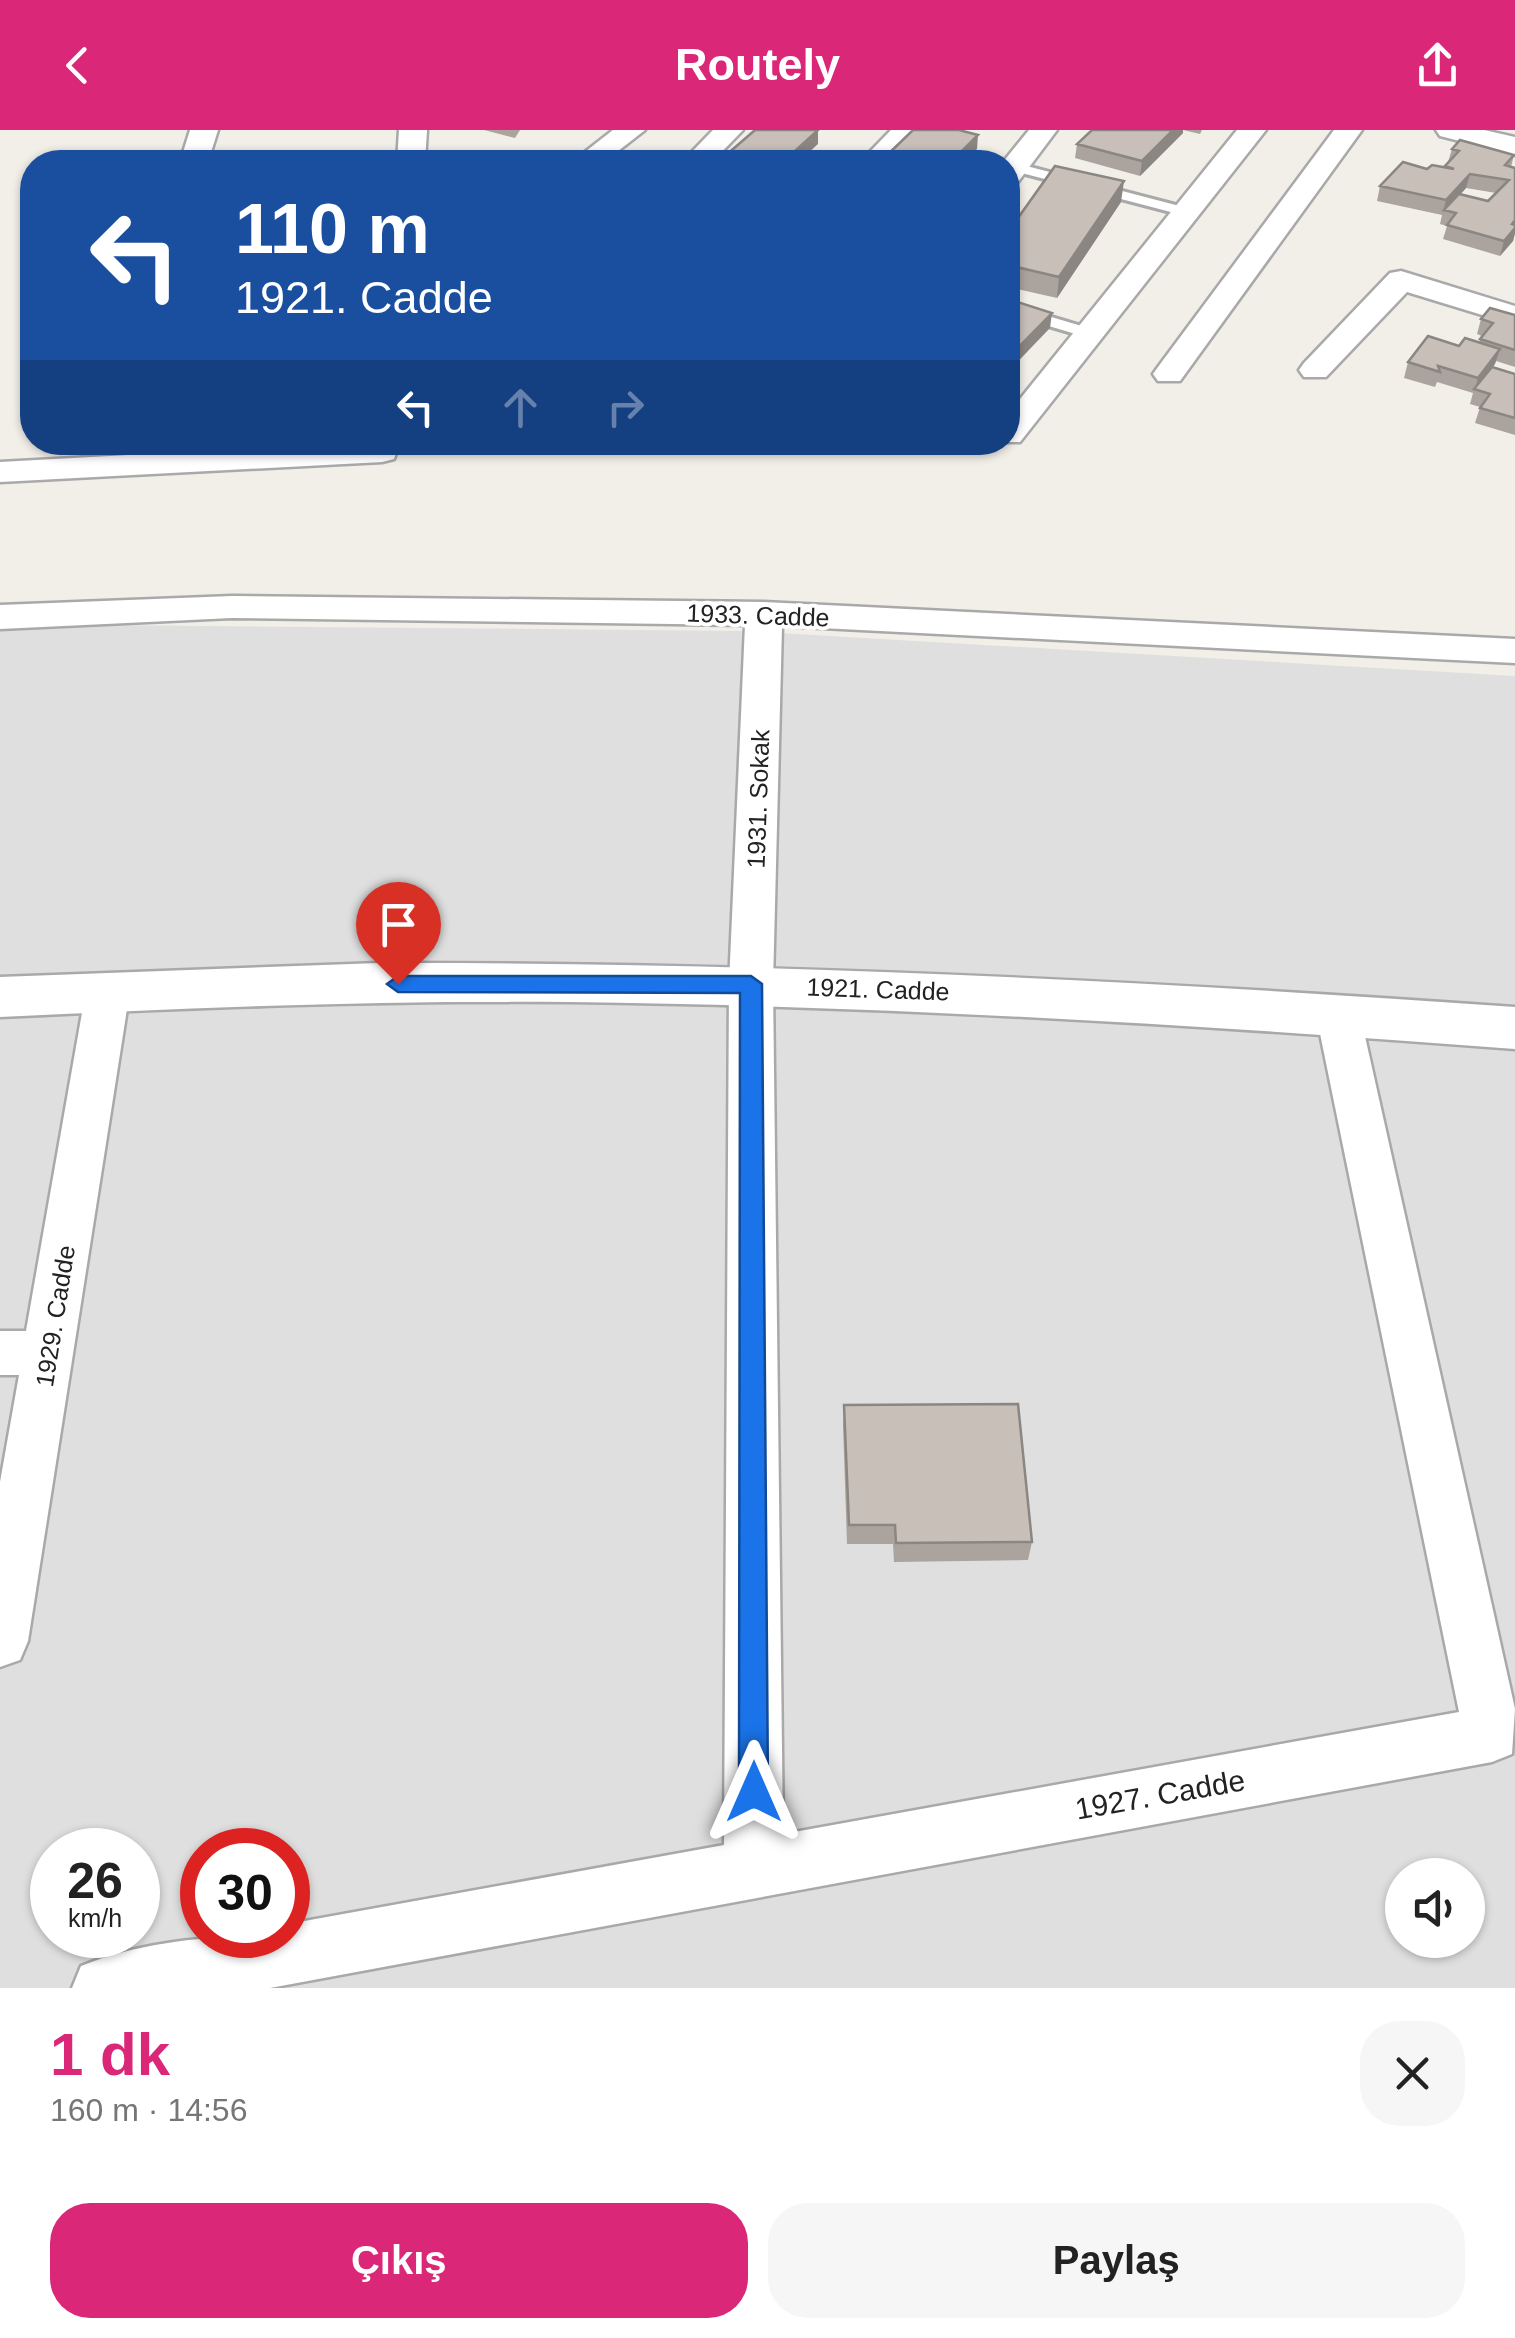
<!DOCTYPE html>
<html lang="tr">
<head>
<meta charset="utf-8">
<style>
  :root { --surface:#fff; --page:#f6f6f6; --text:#222; --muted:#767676; --accent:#db2777 }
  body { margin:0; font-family:Arial,sans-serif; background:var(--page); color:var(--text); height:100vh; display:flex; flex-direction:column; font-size:38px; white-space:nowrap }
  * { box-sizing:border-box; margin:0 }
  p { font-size:32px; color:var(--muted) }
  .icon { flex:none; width:55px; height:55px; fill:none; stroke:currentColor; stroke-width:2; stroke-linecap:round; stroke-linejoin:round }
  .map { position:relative; height:1858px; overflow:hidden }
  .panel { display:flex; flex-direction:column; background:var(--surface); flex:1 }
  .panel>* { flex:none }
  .banner { position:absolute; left:20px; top:20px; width:1000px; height:305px; border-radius:40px; box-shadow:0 2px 8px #0004; background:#1a4fa0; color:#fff; overflow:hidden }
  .controls { position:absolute; left:1385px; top:1728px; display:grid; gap:20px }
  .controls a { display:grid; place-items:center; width:100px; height:100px; border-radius:50%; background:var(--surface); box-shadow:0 2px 8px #0004; font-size:50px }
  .speed { position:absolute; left:30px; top:1698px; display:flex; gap:20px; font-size:50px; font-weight:700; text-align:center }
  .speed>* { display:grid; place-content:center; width:130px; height:130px; border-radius:50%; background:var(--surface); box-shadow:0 2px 8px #0004; line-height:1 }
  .speed small { font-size:25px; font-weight:400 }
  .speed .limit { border:15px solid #d22; background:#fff; color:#111 }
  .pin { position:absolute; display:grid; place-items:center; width:85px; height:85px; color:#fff; margin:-102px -42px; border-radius:50% 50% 50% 0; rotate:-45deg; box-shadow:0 0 10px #0007 }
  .pin .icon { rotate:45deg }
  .me { position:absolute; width:110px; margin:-55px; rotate:0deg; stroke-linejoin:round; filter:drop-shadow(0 0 8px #0008) }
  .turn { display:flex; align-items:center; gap:35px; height:210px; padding:0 50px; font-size:45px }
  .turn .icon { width:130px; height:130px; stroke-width:2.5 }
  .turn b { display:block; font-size:70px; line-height:85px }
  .lanes { display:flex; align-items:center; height:95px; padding:0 50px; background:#0003; justify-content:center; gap:50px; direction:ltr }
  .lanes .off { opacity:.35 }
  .round { display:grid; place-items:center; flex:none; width:105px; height:105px; border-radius:40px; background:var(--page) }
  .overview { display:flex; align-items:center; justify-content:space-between; height:170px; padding:0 50px }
  h1 { font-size:60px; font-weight:700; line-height:75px; color:var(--accent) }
  .primary-button { display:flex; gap:20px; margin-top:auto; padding:20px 50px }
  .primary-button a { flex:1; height:115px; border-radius:40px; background:var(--accent); color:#fff; font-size:40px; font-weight:700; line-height:115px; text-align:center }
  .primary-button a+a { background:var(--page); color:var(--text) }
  header { display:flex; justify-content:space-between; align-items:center; height:130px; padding:0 50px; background:var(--accent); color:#fff; font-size:45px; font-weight:700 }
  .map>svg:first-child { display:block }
  .residential { fill:#e0dfdf; fill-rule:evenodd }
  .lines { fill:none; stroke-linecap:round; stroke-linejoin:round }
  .service-casing { stroke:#a9a9a9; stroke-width:6 }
  .minor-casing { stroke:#a9a9a9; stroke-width:5 }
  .tertiary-casing { stroke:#a9a9a9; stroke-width:5 }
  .service { fill:#fff; fill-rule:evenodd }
  .minor { fill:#fff; fill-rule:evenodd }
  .tertiary { fill:#fff; fill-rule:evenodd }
  .wall { fill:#aba49e; fill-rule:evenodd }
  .shaded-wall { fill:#8b8681 }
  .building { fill:#c7bfb8; stroke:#8b8681; stroke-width:2.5 }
  .route { fill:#1a73e8; stroke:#114b97; stroke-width:2.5 }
  .labels { text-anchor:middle; stroke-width:8; stroke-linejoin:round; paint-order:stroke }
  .street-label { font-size:25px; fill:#222; stroke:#fff }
  .near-street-label { font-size:30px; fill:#222; stroke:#fff }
</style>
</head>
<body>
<header><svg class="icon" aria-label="back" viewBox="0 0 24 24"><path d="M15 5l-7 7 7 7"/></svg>Routely<svg class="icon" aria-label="share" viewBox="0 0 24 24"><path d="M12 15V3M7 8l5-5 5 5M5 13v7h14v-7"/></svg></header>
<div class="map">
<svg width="1515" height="1858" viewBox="0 0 1515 1858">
  <rect width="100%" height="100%" fill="#f2efe9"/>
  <path class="residential" d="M0,494L747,501L1515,546V1858H0ZM52,1720H138V1805H52ZM202,1720H288V1805H202ZM1402,1745H1468V1810H1402Z"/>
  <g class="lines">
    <defs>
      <path id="service" d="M1015,33L1191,79L1193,82L1186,86L1010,40L1008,37Z
        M1008,174L1095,200L1097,203L1089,208L1008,184Z"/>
      <path id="minor" d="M190,0H218L208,32H180Z
        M399,0H427L425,32H397Z
        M613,0H645L604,32H572Z
        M713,0H743L712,32H682Z
        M891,0H921L890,32H860Z
        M1029,0H1057L1018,52L1008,55V32H1003Z
        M1237,0H1266L1020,312H998H1008V284Z
        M1334,0H1362L1180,251H1158L1153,244L1158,237Z
        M1436,0H1484L1515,7V25L1440,6Z
        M1401,141L1515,176V195L1407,162L1326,247H1304L1299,240L1304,233L1390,143Z
        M366,312H400L394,329L382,332L0,352V332Z
        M232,466L764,472L1515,509V533L782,496L773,854L783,1704L1459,1582L1316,884L1322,872L1338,867L1354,872L1360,884L1515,1579L1512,1624L1492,1632L270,1858H72L81,1836C144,1810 220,1805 288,1805V1794L724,1715L729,854L745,495L232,488L0,499V475Z
        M108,844L123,848L130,860L28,1511L20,1530L0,1537V1352L19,1245H0V1201H26L86,860L93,848Z"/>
      <path id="tertiary" d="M379,833C759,832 1136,850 1515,877V919C1201,895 887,876 571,872C381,870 190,878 0,887V847Z"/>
    </defs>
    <use href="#service" class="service-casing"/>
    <use href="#minor" class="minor-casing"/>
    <use href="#tertiary" class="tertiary-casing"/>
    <use href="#service" class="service"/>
    <use href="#minor" class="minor"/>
    <use href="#tertiary" class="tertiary"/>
  </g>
  <path class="wall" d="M484,0H520L515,8Z
    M1092,0H1202L1200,4L1183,0V3L1140,46L1075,28L1077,14Z
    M1452,19L1514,25L1511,37L1515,38V103L1513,111L1500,126L1443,109L1447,96L1440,94L1442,85L1377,71L1380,56L1427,39L1444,37L1448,32ZM1466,58L1496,63L1488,71L1461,64Z
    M1121,72L1057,168L1008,157V102Z
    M1515,185V237L1496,231L1493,237L1515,244V305L1475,293L1480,277L1470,274L1473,263L1437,252L1435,257L1404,248L1408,232L1459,216L1479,212L1482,206L1477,204L1481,189Z
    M844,1275L1032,1412L1028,1430L894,1432L893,1414H847L843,1295Z"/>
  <path class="shaded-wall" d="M818,0V14L798,32H783Z
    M1173,0H1183V3L1140,46L1142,31Z
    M978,5L977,19L964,32H951Z
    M1470,44L1466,58L1446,80H1444L1442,85L1446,70Z
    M1124,51L1121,72L1057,168L1059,147Z
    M1515,90V103L1513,111L1500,126L1504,111L1512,94Z
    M1052,183L1050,198L1008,242V228Z
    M1500,219L1495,234L1477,259H1475L1478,248Z"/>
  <path class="building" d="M755,0H818L783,32H718Z
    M913,0H959L978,5L951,32H889L882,30Z
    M1092,0H1173L1142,31L1077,14Z
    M1460,10L1514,25L1505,35L1515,38V90L1512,94L1515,95V98L1504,111L1447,95L1456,83L1444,80L1459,64L1488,71L1509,50L1470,44L1446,70L1380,56L1403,32L1427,39L1432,35L1454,39L1445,36L1459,21L1452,19Z
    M1055,36L1124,51L1059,147L1008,135V102Z
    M1008,169L1052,183L1008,228Z
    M1490,178L1515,185V220L1480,209L1493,193L1481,189Z
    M1428,206L1459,216L1465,208L1500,219L1478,248L1438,236L1440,242L1408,232Z
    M1492,237L1515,244V288L1480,278L1490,264L1474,259Z
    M1018,1274L1032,1412L896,1413L895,1395H849L844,1275Z"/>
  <path class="route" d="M398,846H751L762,854L768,1662L764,1672L754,1677L743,1672L739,1662L740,863L398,862L387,854Z"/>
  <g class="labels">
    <g class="street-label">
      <text transform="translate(758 485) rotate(2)" y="9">1933. Cadde</text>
      <text transform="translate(758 669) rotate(-88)" y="9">1931. Sokak</text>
      <text transform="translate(878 859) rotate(2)" y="9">1921. Cadde</text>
      <text transform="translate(55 1186) rotate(-81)" y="9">1929. Cadde</text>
    </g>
    <g class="near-street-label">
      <text transform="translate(1160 1665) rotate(-10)" y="10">1927. Cadde</text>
    </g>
  </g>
</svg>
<div class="controls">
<a><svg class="icon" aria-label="sound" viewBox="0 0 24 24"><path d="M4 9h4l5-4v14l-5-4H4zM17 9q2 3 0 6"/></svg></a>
</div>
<div class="speed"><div>26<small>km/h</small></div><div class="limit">30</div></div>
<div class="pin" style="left:398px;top:854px;background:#d93025"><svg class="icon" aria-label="arrive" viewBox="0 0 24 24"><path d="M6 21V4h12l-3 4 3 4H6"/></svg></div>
<svg class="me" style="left:754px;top:1662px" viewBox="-20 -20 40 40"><path d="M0-17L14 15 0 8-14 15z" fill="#1a73e8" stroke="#fff" stroke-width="4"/></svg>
<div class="banner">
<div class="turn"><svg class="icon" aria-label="left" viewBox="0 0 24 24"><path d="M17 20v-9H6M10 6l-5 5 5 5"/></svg><div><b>110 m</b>1921. Cadde</div></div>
<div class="lanes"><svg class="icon" aria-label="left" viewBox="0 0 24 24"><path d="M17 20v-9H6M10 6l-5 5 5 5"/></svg><svg class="icon off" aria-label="ahead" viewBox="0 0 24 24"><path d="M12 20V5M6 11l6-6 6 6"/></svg><svg class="icon off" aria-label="right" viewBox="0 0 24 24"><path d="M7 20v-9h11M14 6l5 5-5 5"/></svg></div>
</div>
</div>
<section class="panel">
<div class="overview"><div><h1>1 dk</h1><p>160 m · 14:56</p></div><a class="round"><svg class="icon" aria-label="close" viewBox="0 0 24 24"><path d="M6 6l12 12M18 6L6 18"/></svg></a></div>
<div class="primary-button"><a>Çıkış</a><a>Paylaş</a></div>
</section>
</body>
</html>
